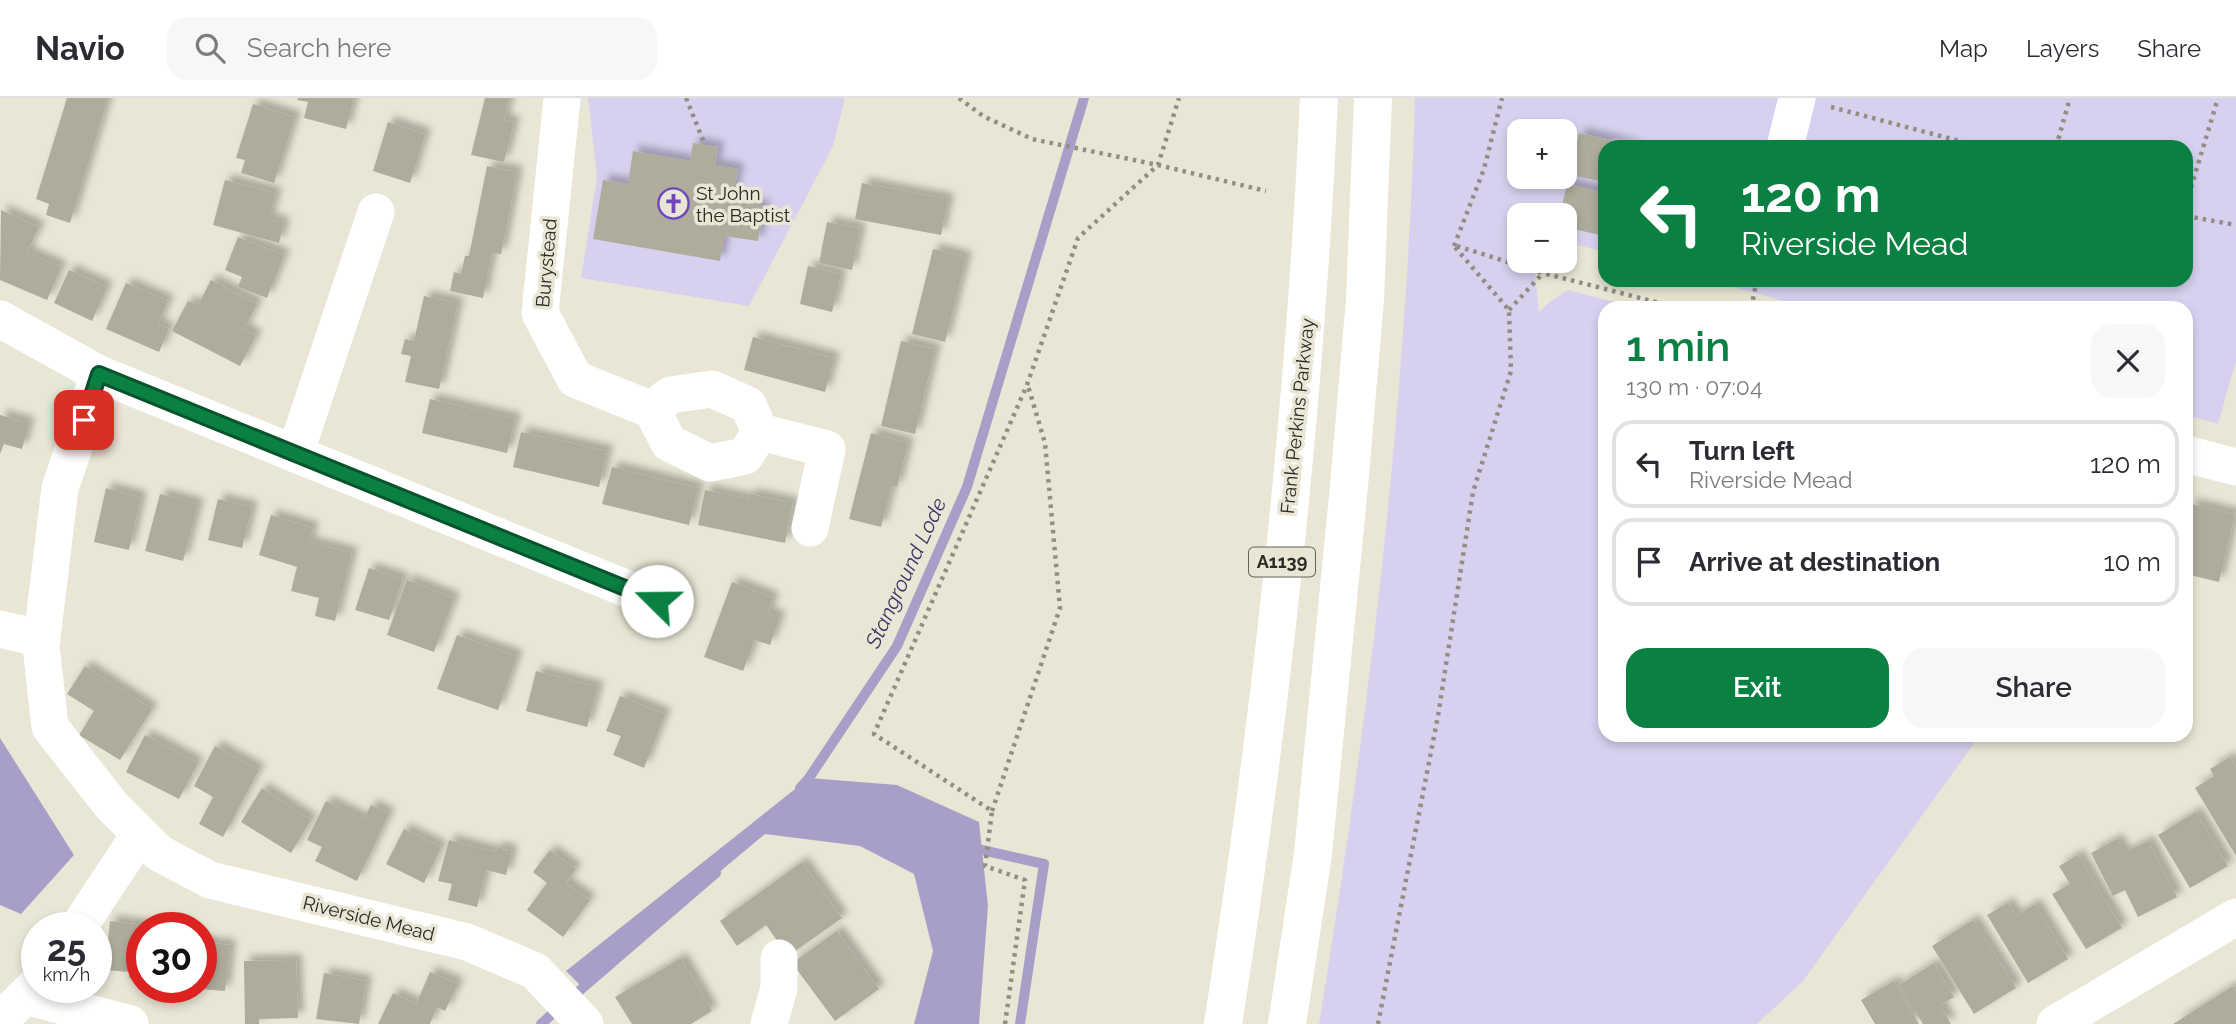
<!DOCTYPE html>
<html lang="en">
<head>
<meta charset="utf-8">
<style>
  :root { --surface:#fff; --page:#f7f7f7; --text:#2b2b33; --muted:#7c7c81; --line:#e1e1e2; --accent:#0b8043 }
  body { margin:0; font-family:Raleway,sans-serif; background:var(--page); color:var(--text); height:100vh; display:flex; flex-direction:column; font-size:26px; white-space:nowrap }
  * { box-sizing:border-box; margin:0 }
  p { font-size:23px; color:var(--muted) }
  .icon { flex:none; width:38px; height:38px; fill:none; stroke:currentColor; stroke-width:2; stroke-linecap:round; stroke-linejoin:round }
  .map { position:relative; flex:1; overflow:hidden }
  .side { position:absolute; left:1598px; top:203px; width:595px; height:441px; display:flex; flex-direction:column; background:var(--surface); border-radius:21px; box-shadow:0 4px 10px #0003 }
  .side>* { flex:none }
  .top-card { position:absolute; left:1598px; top:42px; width:595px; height:147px; border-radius:21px; box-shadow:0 4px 10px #0003; background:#0b8043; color:#fff; overflow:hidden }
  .tools { position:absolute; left:1507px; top:21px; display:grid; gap:14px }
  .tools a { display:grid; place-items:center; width:70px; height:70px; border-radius:14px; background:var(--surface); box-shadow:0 4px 10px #0003; font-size:35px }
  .speed { position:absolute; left:21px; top:814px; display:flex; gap:14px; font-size:35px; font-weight:700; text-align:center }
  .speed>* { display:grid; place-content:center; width:91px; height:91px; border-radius:50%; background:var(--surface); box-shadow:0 4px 10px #0003; line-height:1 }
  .speed small { font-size:18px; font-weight:400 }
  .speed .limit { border:10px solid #d22; background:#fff; color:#111 }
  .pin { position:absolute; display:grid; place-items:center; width:60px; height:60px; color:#fff; margin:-30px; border-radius:14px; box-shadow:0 4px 10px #0006 }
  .me { position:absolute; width:77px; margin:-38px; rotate:292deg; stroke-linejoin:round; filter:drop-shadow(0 0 5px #0008) }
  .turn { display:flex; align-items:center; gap:24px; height:147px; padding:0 28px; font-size:32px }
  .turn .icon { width:91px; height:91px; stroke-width:2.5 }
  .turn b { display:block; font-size:49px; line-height:60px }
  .round { display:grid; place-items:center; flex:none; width:74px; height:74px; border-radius:21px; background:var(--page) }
  .summary { display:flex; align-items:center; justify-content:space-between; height:119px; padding:0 28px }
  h1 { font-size:42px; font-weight:600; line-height:52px; color:var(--accent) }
  .cta { display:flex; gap:14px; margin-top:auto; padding:14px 28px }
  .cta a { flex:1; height:80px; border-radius:21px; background:var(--accent); color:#fff; font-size:28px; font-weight:600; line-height:80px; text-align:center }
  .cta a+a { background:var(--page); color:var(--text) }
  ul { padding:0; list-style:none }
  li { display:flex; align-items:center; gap:21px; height:88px; margin:0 14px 10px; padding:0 14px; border:4px solid var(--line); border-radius:21px }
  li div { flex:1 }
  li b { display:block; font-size:26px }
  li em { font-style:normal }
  header { display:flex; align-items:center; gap:42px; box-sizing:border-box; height:98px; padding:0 35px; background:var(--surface); border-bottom:2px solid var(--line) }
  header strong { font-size:33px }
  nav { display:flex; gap:38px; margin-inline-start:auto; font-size:24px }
  .search { width:490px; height:63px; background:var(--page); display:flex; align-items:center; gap:18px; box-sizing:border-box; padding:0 24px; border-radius:21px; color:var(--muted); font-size:26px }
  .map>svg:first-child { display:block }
  .green { fill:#d7d1ef; fill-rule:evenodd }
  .water { fill:#a79fc8 }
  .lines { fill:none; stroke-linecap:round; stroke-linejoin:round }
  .stream { stroke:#a79fc8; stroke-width:10 }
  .building { fill:#afac9c; filter:url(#shadow) }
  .path { stroke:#918f83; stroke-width:4.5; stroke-dasharray:3.5 5; stroke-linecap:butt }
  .minor { stroke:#fff; stroke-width:37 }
  .highway { stroke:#fff; stroke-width:38 }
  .route-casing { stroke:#07532c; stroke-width:18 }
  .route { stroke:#0b8043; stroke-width:12 }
  .labels { text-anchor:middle; stroke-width:7; stroke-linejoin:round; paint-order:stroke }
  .shield { fill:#e9e6d5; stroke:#646259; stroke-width:2 }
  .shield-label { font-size:18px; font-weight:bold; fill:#2b2a24 }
  .poi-label { font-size:19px; fill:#2b2a24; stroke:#e9e6d5; text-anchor:start }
  .street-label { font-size:19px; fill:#2b2a24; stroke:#e9e6d5 }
  .water-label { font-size:21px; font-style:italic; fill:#403267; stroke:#e9e6d5 }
</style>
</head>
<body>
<header>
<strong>Navio</strong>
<div class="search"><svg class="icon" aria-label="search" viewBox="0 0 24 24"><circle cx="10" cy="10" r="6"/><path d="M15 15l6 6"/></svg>Search here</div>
<nav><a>Map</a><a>Layers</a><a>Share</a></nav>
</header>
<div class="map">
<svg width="2236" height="926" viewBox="0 0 2236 926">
  <defs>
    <filter id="shadow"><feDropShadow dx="6" dy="-6" stdDeviation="3.5" flood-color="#0004"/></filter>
  </defs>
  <rect width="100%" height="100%" fill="#e9e6d5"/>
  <path class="green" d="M588,0H845L833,48L749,208L581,180L597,79Z
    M1415,0H2236V263L2218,326L2186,317V210H1809L1708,182H2186V49H1605V154L1565,144L1564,117H1519V163H1534L1539,214L1551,203L1568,192L1638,210H1605V637H1980L1803,883L1757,926H1319C1369,619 1406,311 1415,0ZM1519,33H1564V79H1519Z"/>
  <path class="water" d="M0,640L74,757L21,816L0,807Z
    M809,680L897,687L979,724L988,808L979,926H914L933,853L914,776L860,748L765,736L582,889L566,873Z"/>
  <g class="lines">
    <path class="stream" d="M800,690L809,680L897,548L967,389L1084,0
      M982,752L1044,766L1020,926
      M571,900L716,775
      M541,926L559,910"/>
  </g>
  <path class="building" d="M67,0H108L70,125L46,117L49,106L36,101Z
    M298,0H354L346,31L304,20L308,4L297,2Z
    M485,0H509L504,22L514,24L504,64L471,57Z
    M253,6L295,19L274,85L241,75L245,62L236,60Z
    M388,24L425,36L410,85L373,73Z
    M1579,35L1636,48L1635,49H1605V84L1570,77Z
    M693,45L718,49L715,67L738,71L732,103L764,108L758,143L724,138L720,163L593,141L603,82L628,86L633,53L690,63Z
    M487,68L517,74L501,156L492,155L483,200L450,193L454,174L461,176L465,158H469Z
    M225,82L276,95L269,121L284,125L279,145L213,127Z
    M862,85L948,101L941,137L855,121Z
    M1567,86L1605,95V138L1564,129V117H1560Z
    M1,112L39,129L27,154L61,169L47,202L0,182Z
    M827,124L860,130L852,172L819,165Z
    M238,139L284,157L267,200L238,189L242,179L225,172Z
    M933,151L966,159L945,244L912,236Z
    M808,168L841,176L832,214L800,206Z
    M69,172L107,189L92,223L54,205Z
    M211,182L257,206L244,231L256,238L240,268L172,233L188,203L198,207Z
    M126,185L168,203L158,226L169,231L159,254L106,231Z
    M424,198L458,205L439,291L405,284L411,258L401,256L405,241L414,243Z
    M753,239L834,260L825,294L744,272Z
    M901,243L935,251L915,336L881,328Z
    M430,301L515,321L507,355L422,335Z
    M0,317L29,325L22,351L4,346L0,356Z
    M521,334L607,353L599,389L513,369Z
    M871,335L908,345L897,389L892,388L881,429L849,421Z
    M612,369L698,390L689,427L602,406Z
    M106,390L141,399L129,452L94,444Z
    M705,392L749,401L750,396L793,405L785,445L698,427Z
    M160,396L198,406L183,463L145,453Z
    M218,401L252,409L242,450L208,442Z
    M2191,406L2235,416L2219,484L2186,476V428Z
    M271,417L313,430L309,444L352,455L335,523L315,518L319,500L291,493L297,469L259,457Z
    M369,470L403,481L389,522L355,512Z
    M407,482L454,500L434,554L387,537Z
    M732,484L773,500L768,515L780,519L770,547L755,542L743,573L704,559Z
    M457,537L517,558L498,612L437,591Z
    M85,568L152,611L120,662L79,637L94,613L67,596Z
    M536,573L598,589L587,629L526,613Z
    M620,598L665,616L644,670L613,657L621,638L606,633Z
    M145,637L198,665L179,701L126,674Z
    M215,648L259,672L223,739L199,726L213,699L194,688Z
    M2230,659L2236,669V758L2195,690L2214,678L2210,671Z
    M262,690L311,722L291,755L241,724Z
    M326,703L364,721L371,707L389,716L357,783L315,763L322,749L307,742Z
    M2196,714L2228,768L2190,790L2158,737Z
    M404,731L441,749L424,785L386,766Z
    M2117,741L2124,755L2148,743L2177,799L2138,819L2125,792L2113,798L2091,755Z
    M449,742L495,754L497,749L512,753L506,777L486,772L477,809L448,802L452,786L438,783Z
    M550,752L576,771L566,785L590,802L563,839L527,812L547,785L533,774Z
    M2078,757L2122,830L2086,851L2052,796L2070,786L2059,768Z
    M802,764L842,820L788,858L766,827L737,848L720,823Z
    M2008,805L2016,818L2035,806L2068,861L2028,885L1987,817Z
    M1973,822L2016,890L1974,916L1932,848Z
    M110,823L152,828L142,830V881L129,880L130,874L105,872Z
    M837,833L879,891L835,923L792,865Z
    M201,844L230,847L225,893L201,891Z
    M681,860L712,913L691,926H632L615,899Z
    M296,862L298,920L259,921V926H245L244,863Z
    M1934,865L1954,899L1940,907L1951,926H1923L1899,887Z
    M430,874L458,886L445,913L437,909L430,926H378L393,895L416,906Z
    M324,875L366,883L359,926L316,921Z
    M1894,883L1919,926H1875L1861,902Z
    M2233,888L2236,893V926H2173Z"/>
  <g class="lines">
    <path class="path" d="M686,0L705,47
      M959,0L983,18L1032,41L1158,67L1266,93
      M1831,9L1982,49
      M2056,49L2070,0
      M2186,106L2218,0
      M2186,118L2236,127
      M1454,148L1484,71L1502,0
      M1457,148L1543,175L1679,210
      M1751,210L1757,182
      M1509,212L1543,175
      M992,713L1060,510L1045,345L1028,288
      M1005,926L1025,782L985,768L992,713L874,636L1027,287L1078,140L1158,67L1179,0
      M1378,926L1438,618L1473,394L1511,273L1509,212L1454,148"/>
    <path class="minor" d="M562,0L540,215L575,281L652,312L669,345L710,365L745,358L760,334L748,307L712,291L670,297L652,312
      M1785,49L1797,0
      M0,221L99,276L657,503
      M99,276L60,390L41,548L50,629L112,708L159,755L210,782L467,844L535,873L585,926
      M760,334L827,351L810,430
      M295,356L376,114
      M2186,356L2236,369
      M0,531L42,541
      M78,830L140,736
      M25,898L130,926
      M0,923L37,886
      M769,926L779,890V860
      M2055,926L2236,819"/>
    <path class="highway" d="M1223,926C1271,620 1305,310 1319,0
      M1287,926L1313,756L1349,388L1365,201L1373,0"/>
  </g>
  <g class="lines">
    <defs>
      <path id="route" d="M84,322L99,276L657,503"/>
    </defs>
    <use href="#route" class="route-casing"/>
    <use href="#route" class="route"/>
  </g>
  <defs>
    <symbol id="church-ring" viewBox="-11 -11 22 22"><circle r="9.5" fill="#e9e6d5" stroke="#6e46bf" stroke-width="1.5"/><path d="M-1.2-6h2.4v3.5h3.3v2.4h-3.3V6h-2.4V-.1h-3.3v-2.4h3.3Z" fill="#6e46bf"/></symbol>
  </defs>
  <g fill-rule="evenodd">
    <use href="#church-ring" x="656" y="88" width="35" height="35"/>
  </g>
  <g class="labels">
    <rect class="shield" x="1249" y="449.5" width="66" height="29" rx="5"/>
    <g class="shield-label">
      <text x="1282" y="470">A1139</text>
    </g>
    <g class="poi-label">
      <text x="696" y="102">St John<tspan x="696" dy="22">the Baptist</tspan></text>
    </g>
    <g class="street-label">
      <text transform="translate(546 165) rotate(-85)" y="7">Burystead</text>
      <text transform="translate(1297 318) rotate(-84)" y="7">Frank Perkins Parkway</text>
      <text transform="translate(369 820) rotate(14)" y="7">Riverside Mead</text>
    </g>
    <g class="water-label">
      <text transform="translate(906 475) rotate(-65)" y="7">Stanground Lode</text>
    </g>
  </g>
</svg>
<div class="tools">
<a>+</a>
<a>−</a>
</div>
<div class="speed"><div>25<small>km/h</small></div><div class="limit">30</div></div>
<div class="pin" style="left:84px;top:322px;background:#d93025"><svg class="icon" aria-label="arrive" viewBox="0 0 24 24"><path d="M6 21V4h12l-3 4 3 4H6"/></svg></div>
<svg class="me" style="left:657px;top:503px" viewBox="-20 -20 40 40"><circle r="19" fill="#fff"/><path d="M0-13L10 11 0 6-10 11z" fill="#0b8043"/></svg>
<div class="top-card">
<div class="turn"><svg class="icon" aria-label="left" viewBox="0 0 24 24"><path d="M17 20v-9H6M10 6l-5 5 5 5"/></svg><div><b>120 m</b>Riverside Mead</div></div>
</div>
<section class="side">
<div class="summary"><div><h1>1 min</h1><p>130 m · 07:04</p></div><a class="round"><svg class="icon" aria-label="close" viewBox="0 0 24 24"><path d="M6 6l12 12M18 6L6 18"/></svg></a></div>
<ul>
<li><svg class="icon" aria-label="left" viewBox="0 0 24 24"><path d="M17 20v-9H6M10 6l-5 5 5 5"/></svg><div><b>Turn left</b><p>Riverside Mead</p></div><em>120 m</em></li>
<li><svg class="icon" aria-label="arrive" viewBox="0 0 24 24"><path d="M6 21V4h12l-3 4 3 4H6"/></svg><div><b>Arrive at destination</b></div><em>10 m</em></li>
</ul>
<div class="cta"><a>Exit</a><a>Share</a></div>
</section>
</div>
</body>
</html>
